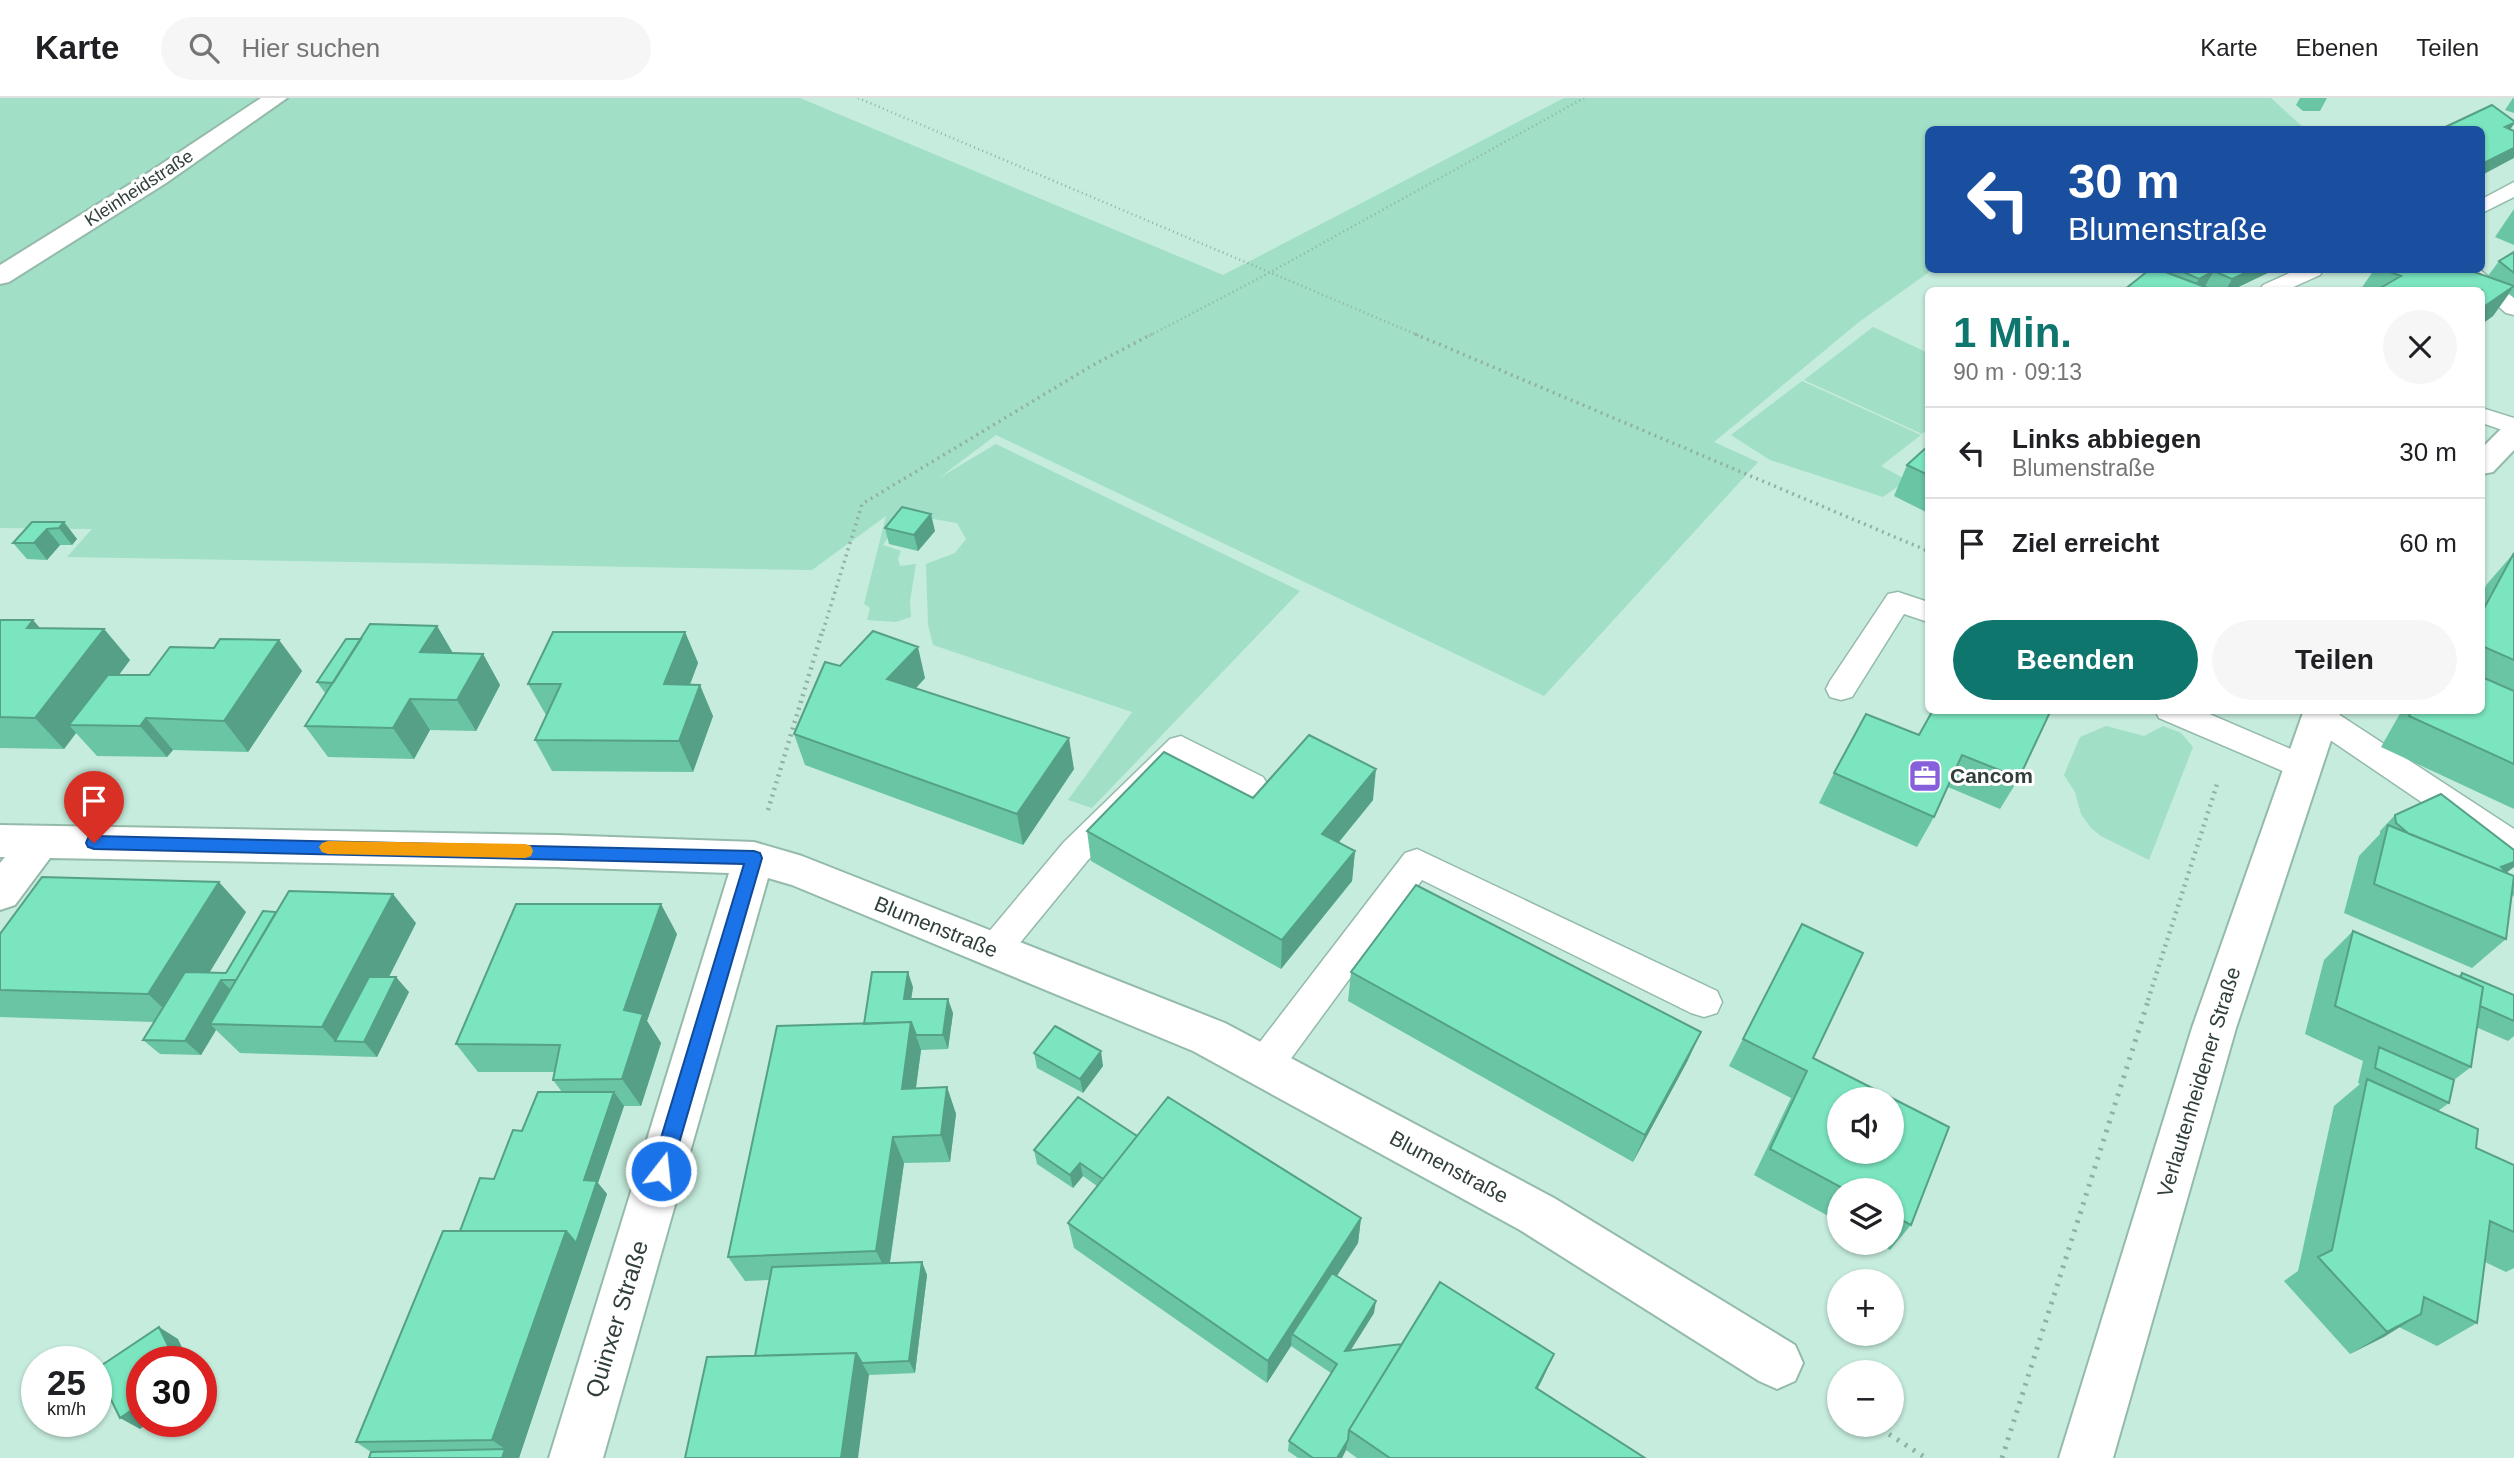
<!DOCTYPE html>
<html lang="de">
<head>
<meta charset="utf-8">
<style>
  :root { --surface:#fff; --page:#f6f6f6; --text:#202124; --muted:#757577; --line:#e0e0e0; --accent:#0f766e }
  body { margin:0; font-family:Helvetica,sans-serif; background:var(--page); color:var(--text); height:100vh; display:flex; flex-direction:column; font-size:26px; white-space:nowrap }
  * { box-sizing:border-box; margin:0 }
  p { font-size:23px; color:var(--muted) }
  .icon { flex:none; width:38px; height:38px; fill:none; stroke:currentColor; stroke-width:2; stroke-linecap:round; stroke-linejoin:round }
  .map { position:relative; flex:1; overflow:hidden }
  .sheet { position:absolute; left:1925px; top:189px; width:560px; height:427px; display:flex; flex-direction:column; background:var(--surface); border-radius:10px; box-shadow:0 2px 5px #0004 }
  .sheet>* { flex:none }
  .hud { position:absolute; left:1925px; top:28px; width:560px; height:147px; border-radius:10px; box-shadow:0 2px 5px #0004; background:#1a4fa0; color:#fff; overflow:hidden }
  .buttons { position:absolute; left:1827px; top:989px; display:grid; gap:14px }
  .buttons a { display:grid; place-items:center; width:77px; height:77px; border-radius:50%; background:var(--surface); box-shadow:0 2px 5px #0004; font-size:35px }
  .speed { position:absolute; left:21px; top:1248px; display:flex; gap:14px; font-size:35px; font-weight:700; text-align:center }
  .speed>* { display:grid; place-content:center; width:91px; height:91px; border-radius:50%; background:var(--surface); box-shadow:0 2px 5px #0004; line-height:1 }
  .speed small { font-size:18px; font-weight:400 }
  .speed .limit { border:10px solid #d22; background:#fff; color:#111 }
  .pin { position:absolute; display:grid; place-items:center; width:60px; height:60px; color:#fff; margin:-72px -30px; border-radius:50% 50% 50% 0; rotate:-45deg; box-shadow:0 0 7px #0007 }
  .pin .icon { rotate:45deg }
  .me { position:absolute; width:77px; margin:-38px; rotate:16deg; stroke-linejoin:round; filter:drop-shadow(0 0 5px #0008) }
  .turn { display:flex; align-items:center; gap:24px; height:147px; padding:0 28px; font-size:32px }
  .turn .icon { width:91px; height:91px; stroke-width:2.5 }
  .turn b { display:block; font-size:49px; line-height:60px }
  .round { display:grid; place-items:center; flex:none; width:74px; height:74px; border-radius:37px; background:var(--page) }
  .overview { display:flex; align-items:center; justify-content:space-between; height:119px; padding:0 28px }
  h1 { font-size:42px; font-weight:800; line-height:52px; color:var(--accent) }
  .primary-button { display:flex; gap:14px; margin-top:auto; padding:14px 28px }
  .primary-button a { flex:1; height:80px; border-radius:42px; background:var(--accent); color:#fff; font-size:28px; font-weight:800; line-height:80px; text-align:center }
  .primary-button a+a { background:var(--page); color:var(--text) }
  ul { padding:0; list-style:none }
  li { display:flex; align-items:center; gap:21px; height:91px; padding:0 28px; border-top:2px solid var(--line) }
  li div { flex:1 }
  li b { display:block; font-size:26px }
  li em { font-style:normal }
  header { display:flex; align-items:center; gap:42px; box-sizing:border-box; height:98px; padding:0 35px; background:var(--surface); border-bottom:2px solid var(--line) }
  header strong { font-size:33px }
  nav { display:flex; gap:38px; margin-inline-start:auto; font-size:24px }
  .search { width:490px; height:63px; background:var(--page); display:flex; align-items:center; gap:18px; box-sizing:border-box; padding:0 24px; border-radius:38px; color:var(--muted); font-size:26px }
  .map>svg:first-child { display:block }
  .green { fill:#a1dfc7 }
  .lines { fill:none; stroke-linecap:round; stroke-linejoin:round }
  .lane-casing { stroke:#94baaa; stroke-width:3 }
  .street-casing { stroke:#94baaa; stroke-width:4 }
  .secondary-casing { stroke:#94baaa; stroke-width:4 }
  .path-far3 { stroke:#91b0a3; stroke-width:2.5; stroke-dasharray:1 3.5; stroke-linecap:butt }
  .path-far2 { stroke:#91b0a3; stroke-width:3.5; stroke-dasharray:2 4.5; stroke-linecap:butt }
  .path-far1 { stroke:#91b0a3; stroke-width:4.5; stroke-dasharray:2 5; stroke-linecap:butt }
  .path { stroke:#91b0a3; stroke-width:5; stroke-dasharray:2.5 7; stroke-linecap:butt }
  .lane { fill:#fff; fill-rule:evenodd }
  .street { fill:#fff; fill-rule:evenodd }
  .secondary { fill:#fff; fill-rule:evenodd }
  .wall { fill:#69c5a4; fill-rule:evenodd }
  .shaded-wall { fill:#55a086 }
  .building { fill:#7ae5bf; stroke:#55a086; stroke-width:2; fill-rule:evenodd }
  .route { fill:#1a73e8; stroke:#114b97; stroke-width:2 }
  .slow { fill:#f59e0b }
  .labels { text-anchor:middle; stroke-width:6; stroke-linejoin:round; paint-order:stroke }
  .far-street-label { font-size:18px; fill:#303f39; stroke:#fff }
  .poi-label { font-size:21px; font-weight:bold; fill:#303f39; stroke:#fff; text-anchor:start }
  .street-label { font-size:21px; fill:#303f39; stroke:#fff }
  .near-street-label { font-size:24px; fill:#303f39; stroke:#fff }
</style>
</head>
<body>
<header>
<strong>Karte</strong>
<div class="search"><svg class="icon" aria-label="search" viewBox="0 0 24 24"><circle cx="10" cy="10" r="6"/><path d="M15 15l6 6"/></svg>Hier suchen</div>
<nav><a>Karte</a><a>Ebenen</a><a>Teilen</a></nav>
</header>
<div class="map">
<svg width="2514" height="1360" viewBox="0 0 2514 1360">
  <rect width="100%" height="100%" fill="#c5ecdc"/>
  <path class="green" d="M0,0H800L1223,177L1564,0H2271L2305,31L1928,32V172H1932L1859,224L1714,344L1758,364L1544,598L996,337L939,380L996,346L1300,493L1092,710L1068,702L1132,614L933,547L928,526L926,466L955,455L966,441L957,425L904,416L883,447L901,453L898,461L900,468L916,466L910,503L911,519L896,524L867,522L870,510L864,506L886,418L812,472L67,459L92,431L0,430Z
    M1873,229L1928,255V330L1922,336L1804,282Z
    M1802,283L1921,337L1881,368L1907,382L1883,399L1770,362L1731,337Z
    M2106,628L2144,638L2163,628L2181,635L2193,649L2149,762L2101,738L2091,730L2081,716L2075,694L2064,677L2080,639Z"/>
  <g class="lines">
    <defs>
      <path id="lane" d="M2514,84V99L2482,115V101Z
        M2296,172H2323L2320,177L2287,192H2260L2263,187Z
        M2456,172H2480L2514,199V217L2506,215Z
        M2482,310L2514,320V336L2482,325Z
        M1898,494L1928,504V524L1904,516L1852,599L1841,602L1830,599L1826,591L1830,583L1888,496Z
        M2155,612H2200L2314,661L2319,669L2314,677L2303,681L2292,677L2159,620Z
        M2308,612H2332L2514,731V759L2473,739L2308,627L2304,619Z
        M1181,638L1263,679L1268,687L1263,695L1252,699L1241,695L1184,665L1088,762L1006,862L994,867L982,862L977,852L982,842L1064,744L1170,641Z
        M1417,751L1717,893L1722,904L1717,915L1704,919L1691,915L1422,782L1276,981L1263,985L1250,981L1244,969L1250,957L1405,755Z"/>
      <path id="street" d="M261,0H287L166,85L9,184L0,186V167L148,75Z
        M0,727L556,737L754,744L802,758L1225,925L1554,1100L1795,1247L1803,1265L1795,1283L1777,1291L1759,1283L1520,1132L1193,953L792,787L768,780L603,1360H549L729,775L556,769L50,760L15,807L0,812V765L5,759H0Z"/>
      <path id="secondary" d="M2514,326V352L2493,374L2482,376V350L2503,329Z
        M2304,612H2341L2236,930L2113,1360H2059L2192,930Z"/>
    </defs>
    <use href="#lane" class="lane-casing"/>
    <use href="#street" class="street-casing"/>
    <use href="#secondary" class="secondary-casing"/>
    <path class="path-far3" d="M858,0L1420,238
      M1149,238L1269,175L1584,0"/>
    <path class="path-far2" d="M1415,236L1928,453
      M823,533L862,406L1093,267L1152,236"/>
    <path class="path-far1" d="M768,712L823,531
      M2148,902L2218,683"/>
    <path class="path" d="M1828,1298L1839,1305
      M1873,1326L1926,1360
      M2002,1360L2149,900"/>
    <use href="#lane" class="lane"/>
    <use href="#street" class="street"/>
    <use href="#secondary" class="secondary"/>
  </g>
  <path class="wall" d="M2300,0H2327L2320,13H2303L2296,7Z
    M2513,0H2514V15L2505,12Z
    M2514,111V147L2495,139Z
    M2514,154V200L2509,196L2493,218L2482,226V192H2360L2374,172H2469L2488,178L2499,163Z
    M2149,172H2274L2232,192H2214L2205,188L2208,190L2207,192H2124Z
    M1928,348V415L1894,398L1907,367Z
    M64,424L77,441L72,447H60L47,462L27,461L13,445Z
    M885,430L935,433L918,453L889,446Z
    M2514,455V711L2381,649L2402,612H2482V496L2487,486Z
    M0,522L40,530L104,531L130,562L119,577H149L214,550L279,542L302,573L248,654L173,652L167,659L97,658L76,635L64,651L0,650Z
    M437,528L453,555L483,556L500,587L476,633L430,632L414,661L328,659L305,628L326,596L317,584L361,541Z
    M685,534L698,565L690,587L713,618L693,674L552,673L535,642L546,617L528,586Z
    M840,568L925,580L916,590L1074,671L1023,747L805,667L794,636Z
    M1866,616L2019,680L2000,711L1948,689L1934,719L1917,749L1819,705L1834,675Z
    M1253,700L1373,702L1339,744L1355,753L1352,783L1281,871L1091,763L1087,733Z
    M2395,717L2514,778V797L2512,799L2506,841L2472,870L2344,815L2359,758L2380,736V733Z
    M246,814L209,875H226L416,825L389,879L409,894L377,959L240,955L216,932L201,957L160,956L143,942L154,924L0,919V836Z
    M1802,826L1863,855L1813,960L1949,1029L1911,1127L1890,1152L1877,1144H1892V1092H1839V1124L1754,1077L1791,1000L1729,968ZM1839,1001H1892V1054H1839Z
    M2353,833L2458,878L2462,875L2514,897V938L2508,943L2476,929L2471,969L2454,982L2449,1005L2438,1013L2476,1050L2514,1067V1170L2506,1174L2485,1164L2477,1225L2437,1248L2399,1229L2350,1256L2284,1183L2298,1173L2334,1008L2360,986L2358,985L2363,963L2305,936L2324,862Z
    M677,836L647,923L661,945L641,1008H624L598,1085L607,1096L519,1360H369L371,1354L356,1344L460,1133L494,1081L522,1033L562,994L553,982L554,974H478L456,946Z
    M1351,874L1688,962L1633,1064L1348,903Z
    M913,889L911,901L953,915L948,951L921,952L916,990L947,989L956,1016L950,1064L904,1065L890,1165L922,1164L927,1177L915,1275L869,1277L755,1258L769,1182L745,1183L728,1159L864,926Z
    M1034,955L1103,968L1083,995L1037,970Z
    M1137,1038L1361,1120L1358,1145L1337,1178L1374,1215L1351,1252L1544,1278L1538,1290L1645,1360H1357L1346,1352L1342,1360H1298L1288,1353L1289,1343L1331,1275L1291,1248L1267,1285L1074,1150L1068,1125L1097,1088L1083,1078L1073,1090L1037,1066L1034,1052Z"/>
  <path class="shaded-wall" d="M2514,25V26L2505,39V29Z
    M2514,50V60L2482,77V66Z
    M2252,172H2274L2232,192H2226L2232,181Z
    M2214,173L2205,188L2192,192L2199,181Z
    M2514,188L2493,218L2482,226V210Z
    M931,416L935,433L918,453L914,437Z
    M64,424L77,441L72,447L59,430Z
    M47,431L60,447L47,462L34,445Z
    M33,522L61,554L27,530Z
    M437,528L455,559L420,554Z
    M104,531L130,562L81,627H69L76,635L64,651L35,620Z
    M685,534L698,565L678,617L664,586Z
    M279,542L302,573L248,654L224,623Z
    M918,549L925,580L896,612L887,581Z
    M483,556L500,587L476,633L457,602Z
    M700,587L713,618L693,674L679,643Z
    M410,601L430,632L414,661L393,630Z
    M146,620L173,652L167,659L140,628Z
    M1069,640L1074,671L1023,747L1017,716Z
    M1376,671L1373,702L1321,766L1322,736Z
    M1355,753L1352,783L1281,871L1282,842Z
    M2514,764V769L2506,775L2501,769Z
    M219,784L246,814L179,925L148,896Z
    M393,796L416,825L356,944L335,943L322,929Z
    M661,806L677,836L647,923L661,945L641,1008L622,981L624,912Z
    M908,874L913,889L909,916L904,901Z
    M396,879L409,894L377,959L364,944Z
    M221,882L236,897L210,926L216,932L201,957L185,943Z
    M948,901L953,915L948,951L943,937Z
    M911,924L921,952L912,1018L902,991Z
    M1701,934L1688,962L1633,1064L1645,1037Z
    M1101,953L1103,968L1083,995L1080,981Z
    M947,989L956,1016L950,1064L941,1037Z
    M614,994L624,1008L598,1085L607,1096L519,1360H502L505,1351L492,1342Z
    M893,1039L904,1065L888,1177L876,1153Z
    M1080,1065L1083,1078L1073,1090L1070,1077Z
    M1361,1120L1358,1145L1297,1239L1292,1236L1291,1248L1267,1285L1268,1263Z
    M922,1164L927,1177L915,1275L909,1263Z
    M1376,1203L1374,1215L1343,1264L1345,1253Z
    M2421,1216L2384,1239L2350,1256L2387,1234Z
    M159,1229L178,1241L189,1264H176Z
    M856,1255L869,1277L858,1360H841Z
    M1554,1256L1544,1278L1527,1311L1536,1290Z
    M142,1305V1323H151L140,1331L120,1320Z
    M1348,1342L1346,1352L1342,1360H1337Z"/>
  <path class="building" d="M2492,7L2514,23V25L2505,29L2514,33V50L2482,66V32H2439Z
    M2514,154V175L2499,163Z
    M2149,172H2160L2208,190L2206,192H2124Z
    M2179,172H2252L2232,181L2214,173L2199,181Z
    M2385,172H2469L2514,188L2482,210V192H2377L2401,178Z
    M1928,348V377L1907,367Z
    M902,409L931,416L914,437L885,430Z
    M32,424H64L59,430L47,431L34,445H13Z
    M2514,455V562L2482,548V514Z
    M0,522H33L27,530L104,531L35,620L0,619Z
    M370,526L437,528L420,554L483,556L457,602L410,601L393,630L305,628Z
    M873,533L918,549L887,581L1069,640L1017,716L794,636L825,564L840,568Z
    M553,534H685L664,586L700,587L679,643L535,642L561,586H528Z
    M220,541L279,542L224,623L146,620L140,628L69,627L108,577H149L170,549L214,550Z
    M346,541H361L333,585L317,584Z
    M2482,579L2514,593V666L2409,618L2412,612H2482Z
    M1933,612H2051L2019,680L1962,657L1934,719L1834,675L1866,616L1919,637Z
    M1309,637L1376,671L1322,736L1355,753L1282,842L1087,733L1164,654L1253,700Z
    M2441,696L2514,752V764L2501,769L2507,775L2409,736L2396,725L2395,717Z
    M2388,727L2514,778L2506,841L2374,786Z
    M42,779L219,784L148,896L0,892V836Z
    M1416,787L1701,934L1645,1037L1351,874Z
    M289,793L393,796L322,929L210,926Z
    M516,806H661L624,912L643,916L622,981L553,982L560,947L456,946Z
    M263,813L276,814L236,882H221L185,943L143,942L185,874L226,875Z
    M1802,826L1863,855L1813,960L1949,1029L1911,1127L1892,1117V1092H1846L1770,1051L1807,973L1743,941ZM1839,1001H1892V1054H1839Z
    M2353,833L2483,889L2471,969L2335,908Z
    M872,874H908L904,901H948L943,937H916L911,924L864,926Z
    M2462,875L2514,897V923L2480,908L2483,889L2461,879Z
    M369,879H396L364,944L335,943Z
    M911,924L902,991L947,989L941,1037L893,1039L876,1153L728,1159L777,928Z
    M1055,928L1101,953L1080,981L1034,955Z
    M2379,949L2454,982L2449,1005L2375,970Z
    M2367,981L2478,1031L2476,1050L2514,1067V1134L2490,1123L2477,1225L2424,1199L2421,1216L2387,1234L2318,1159L2332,1152Z
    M538,994H614L584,1082L597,1083L576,1145L566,1133H460L480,1080L494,1081L513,1032L522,1033Z
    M1078,999L1137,1038L1103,1081L1080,1065L1070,1077L1034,1052Z
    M1168,999L1361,1120L1268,1263L1068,1125Z
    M443,1133H566L492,1342L356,1344Z
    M922,1164L909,1263L862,1265L856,1255L755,1258L772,1169Z
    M1332,1175L1376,1203L1345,1253L1402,1246L1349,1332L1348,1342L1337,1360H1313L1289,1343L1337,1266L1292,1236Z
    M1440,1184L1554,1256L1536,1290L1645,1360H1390L1349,1332Z
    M159,1229L176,1264H142V1305L120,1320L96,1271Z
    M856,1255L841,1360H685L707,1259Z
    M505,1351L502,1360H369L371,1354Z"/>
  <path class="route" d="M94,738L754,753L760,755L762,760L671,1073L668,1080L661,1082L654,1080L651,1073L744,766L94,751L88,749L86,745L88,740Z"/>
  <path class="slow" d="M328,743L525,746L531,748L533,753L531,758L525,760L328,756L322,754L319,749L322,745Z"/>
  <defs>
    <symbol id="office-square" viewBox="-11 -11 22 22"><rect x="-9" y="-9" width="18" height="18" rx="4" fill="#8560da" stroke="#fff"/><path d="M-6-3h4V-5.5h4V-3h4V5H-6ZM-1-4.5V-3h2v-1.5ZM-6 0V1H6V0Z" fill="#fff"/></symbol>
  </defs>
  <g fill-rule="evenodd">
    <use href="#office-square" x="1906" y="659" width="38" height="38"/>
  </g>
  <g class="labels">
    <g class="far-street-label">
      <text transform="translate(139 90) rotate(-33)" y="6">Kleinheidstraße</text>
    </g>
    <g class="poi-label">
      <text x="1950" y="685">Cancom</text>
    </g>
    <g class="street-label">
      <text transform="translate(936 829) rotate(22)" y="7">Blumenstraße</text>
      <text transform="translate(2199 984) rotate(-73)" y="7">Verlautenheidener Straße</text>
      <text transform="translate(1449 1069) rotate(28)" y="7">Blumenstraße</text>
    </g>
    <g class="near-street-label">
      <text transform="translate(617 1221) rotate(-73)" y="8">Quinxer Straße</text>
    </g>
  </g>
</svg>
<div class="buttons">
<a><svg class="icon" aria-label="sound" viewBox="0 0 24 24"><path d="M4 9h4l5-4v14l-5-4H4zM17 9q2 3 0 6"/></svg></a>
<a><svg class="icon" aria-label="layers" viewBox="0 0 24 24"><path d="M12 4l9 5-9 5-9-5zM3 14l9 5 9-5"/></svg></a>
<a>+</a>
<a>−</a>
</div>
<div class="speed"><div>25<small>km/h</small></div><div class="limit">30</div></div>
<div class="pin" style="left:94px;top:745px;background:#d93025"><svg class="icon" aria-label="arrive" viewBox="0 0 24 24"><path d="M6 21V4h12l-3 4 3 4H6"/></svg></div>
<svg class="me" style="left:661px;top:1073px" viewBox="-20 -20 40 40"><circle r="17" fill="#1a73e8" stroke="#fff" stroke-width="3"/><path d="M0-11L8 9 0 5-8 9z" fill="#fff"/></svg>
<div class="hud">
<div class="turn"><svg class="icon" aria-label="left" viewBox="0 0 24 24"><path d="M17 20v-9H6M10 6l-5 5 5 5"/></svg><div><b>30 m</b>Blumenstraße</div></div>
</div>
<section class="sheet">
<div class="overview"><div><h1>1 Min.</h1><p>90 m · 09:13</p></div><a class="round"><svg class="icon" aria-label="close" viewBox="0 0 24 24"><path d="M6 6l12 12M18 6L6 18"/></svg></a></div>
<ul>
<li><svg class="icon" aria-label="left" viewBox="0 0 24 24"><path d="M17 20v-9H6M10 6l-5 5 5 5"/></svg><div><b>Links abbiegen</b><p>Blumenstraße</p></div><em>30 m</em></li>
<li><svg class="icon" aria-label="arrive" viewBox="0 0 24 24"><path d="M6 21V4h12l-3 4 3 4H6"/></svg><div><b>Ziel erreicht</b></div><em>60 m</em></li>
</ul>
<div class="primary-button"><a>Beenden</a><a>Teilen</a></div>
</section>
</div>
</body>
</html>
